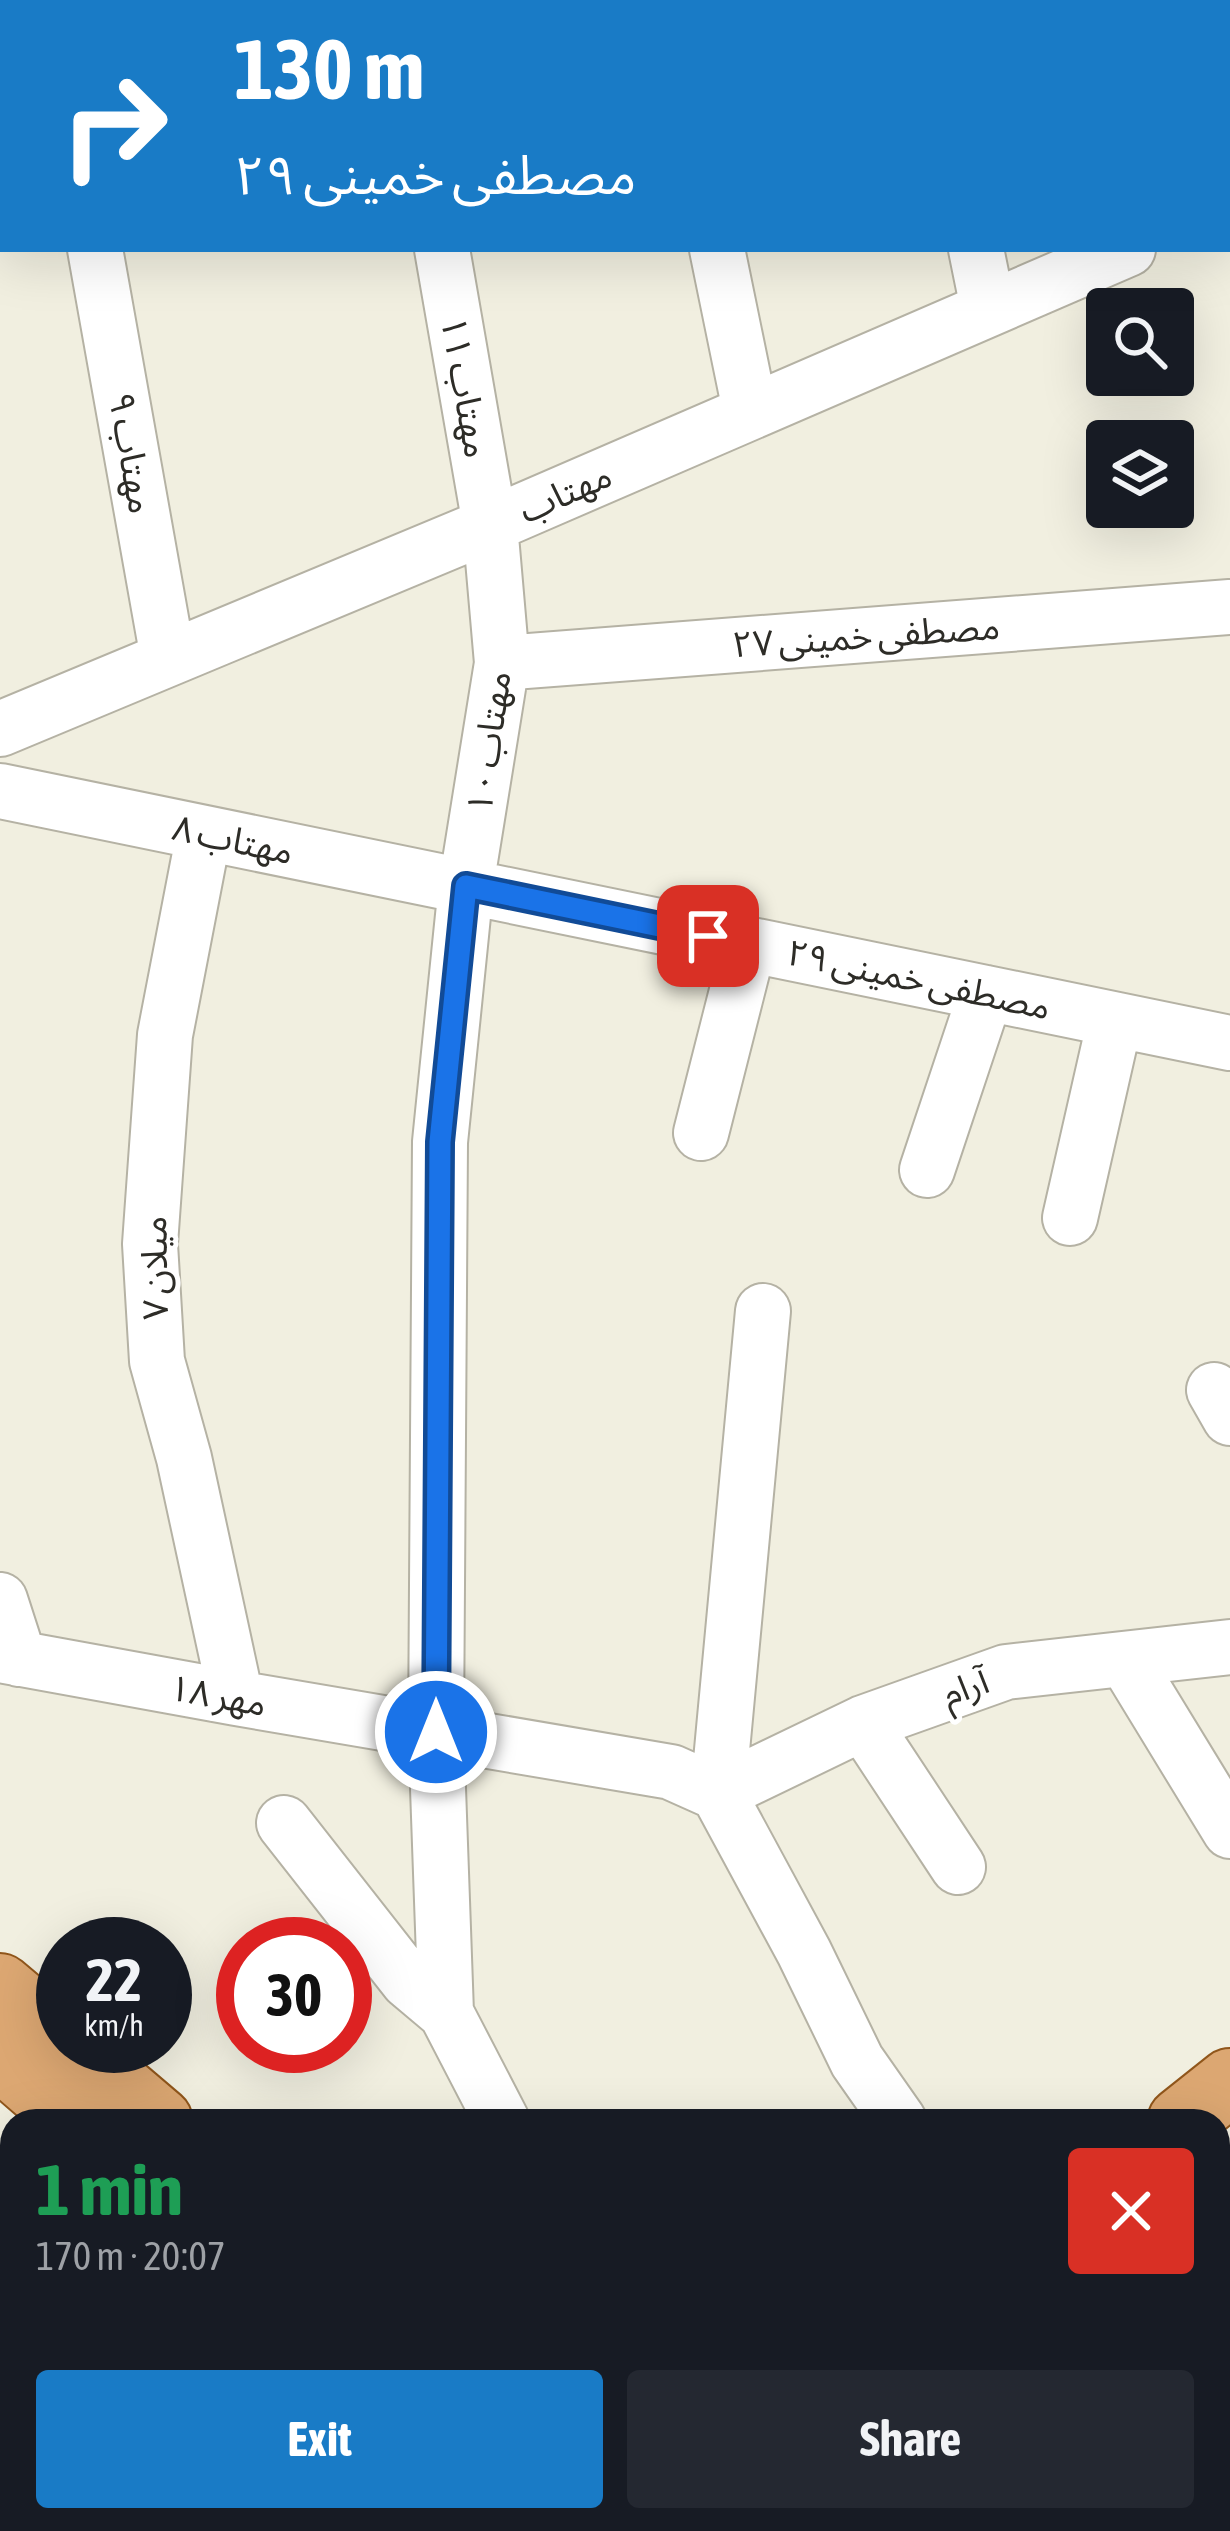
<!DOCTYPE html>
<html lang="en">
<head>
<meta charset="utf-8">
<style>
  :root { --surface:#171b24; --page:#242831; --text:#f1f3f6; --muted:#9ea1a6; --accent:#197bc6 }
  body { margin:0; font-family:"Asap Condensed","Noto Sans Arabic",sans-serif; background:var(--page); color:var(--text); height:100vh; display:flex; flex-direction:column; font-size:45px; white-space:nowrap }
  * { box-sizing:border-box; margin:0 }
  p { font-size:39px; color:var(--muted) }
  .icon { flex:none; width:66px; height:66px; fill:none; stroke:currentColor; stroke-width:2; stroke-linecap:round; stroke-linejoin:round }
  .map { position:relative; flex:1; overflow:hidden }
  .panel { position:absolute; left:0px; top:2109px; width:1230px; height:423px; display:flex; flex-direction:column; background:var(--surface); border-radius:36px 36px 0 0; box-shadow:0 12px 48px #0002 }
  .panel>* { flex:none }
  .banner { position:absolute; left:0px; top:0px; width:1230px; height:252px; box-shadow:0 12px 48px #0002; background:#197bc6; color:#fff; overflow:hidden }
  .tools { position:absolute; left:1086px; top:288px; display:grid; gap:24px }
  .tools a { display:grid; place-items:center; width:108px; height:108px; border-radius:12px; background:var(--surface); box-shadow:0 12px 48px #0002; font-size:60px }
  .speed { position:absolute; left:36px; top:1917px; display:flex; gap:24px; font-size:60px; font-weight:700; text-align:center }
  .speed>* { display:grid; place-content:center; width:156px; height:156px; border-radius:50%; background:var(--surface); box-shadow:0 12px 48px #0002; line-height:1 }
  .speed small { font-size:30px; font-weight:400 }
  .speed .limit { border:18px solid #d22; background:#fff; color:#111 }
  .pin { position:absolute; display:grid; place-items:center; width:102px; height:102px; color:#fff; margin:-51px; border-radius:24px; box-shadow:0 6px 18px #0006 }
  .me { position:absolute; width:132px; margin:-66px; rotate:0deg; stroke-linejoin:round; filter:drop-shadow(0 0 9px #0008) }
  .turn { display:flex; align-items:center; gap:42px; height:252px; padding:0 36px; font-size:54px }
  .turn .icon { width:156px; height:156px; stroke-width:2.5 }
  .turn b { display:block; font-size:84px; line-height:102px }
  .round { display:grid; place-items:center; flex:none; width:126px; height:126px; border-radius:12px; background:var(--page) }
  .head { display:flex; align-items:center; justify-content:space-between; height:204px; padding:0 36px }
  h1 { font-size:72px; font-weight:700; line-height:90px; color:#1e9e55 }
  .button { display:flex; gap:24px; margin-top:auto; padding:24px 36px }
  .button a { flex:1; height:138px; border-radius:12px; background:var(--accent); color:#fff; font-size:48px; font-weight:700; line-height:138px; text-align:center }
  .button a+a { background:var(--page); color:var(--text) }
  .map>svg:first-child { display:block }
  .building { fill:#c4a4c7; stroke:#988e99; stroke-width:3 }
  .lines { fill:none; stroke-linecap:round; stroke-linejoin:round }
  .minor-casing { stroke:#b5b2a4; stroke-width:58 }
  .major-casing { stroke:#90561b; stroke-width:70 }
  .minor { stroke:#fff; stroke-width:54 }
  .major { stroke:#dca772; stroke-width:66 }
  .route-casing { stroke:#114b97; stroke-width:30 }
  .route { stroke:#1a73e8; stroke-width:21 }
  .labels { text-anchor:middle; stroke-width:10; stroke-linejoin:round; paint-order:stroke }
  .street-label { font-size:36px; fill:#2d2c27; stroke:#fff }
</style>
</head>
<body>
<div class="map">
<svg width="1230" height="2531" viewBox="0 0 1230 2531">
  <rect width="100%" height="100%" fill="#f1efe0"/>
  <path class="building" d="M12,2446V2513L0,2524V2457Z
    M12,2514V2520H82L91,2531H0V2526Z
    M142,2520H161L171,2531H129Z
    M282,2520H307L316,2531H270Z
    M392,2520H456L446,2531H380Z
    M462,2520H572L561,2531H466L459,2525Z"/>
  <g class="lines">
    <defs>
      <path id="minor" d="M51,0L52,3
        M401,0L402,3
        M923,0V3
        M1192,0L1193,3
        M1227,84L1230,91
        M1227,207L1230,206
        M95,249L168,658
        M442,249L490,525L502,663L466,886L440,1142L436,1732L446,2013L502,2121
        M717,249L750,410
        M976,249L988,308
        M502,663L1230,607
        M0,729L490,525L1128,249
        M0,791L1230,1043
        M204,833L165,1035L150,1244L157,1361L184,1458L236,1698
        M701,1133L749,944
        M927,1170L986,993
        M1070,1218L1115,1020
        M1214,1390L1230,1418
        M0,1600L19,1659
        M0,1655L236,1698L671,1772L718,1793
        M1125,1659L1230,1831
        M863,1723L958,1867
        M718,1793L863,1723L1006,1672L1230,1647
        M718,1793L763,1311
        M718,1793L804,1952L857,2061L899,2121
        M284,1823L408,1981L446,2013
        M0,2407L12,2398
        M198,2520L208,2531"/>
      <path id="major" d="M0,1987L63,2040
        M71,2046L159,2121
        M0,2056L75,2121
        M1181,2121L1230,2082
        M737,2520L750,2531
        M830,2520L844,2531
        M678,2531L691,2520"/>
    </defs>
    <use href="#minor" class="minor-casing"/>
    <use href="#major" class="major-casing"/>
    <use href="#minor" class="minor"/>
    <use href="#major" class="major"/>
  </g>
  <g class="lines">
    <defs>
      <path id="route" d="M436,1732L440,1142L466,886L708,936"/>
    </defs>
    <use href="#route" class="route-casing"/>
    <use href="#route" class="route"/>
  </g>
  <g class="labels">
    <g class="street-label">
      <text transform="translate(466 387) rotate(80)" y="13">مهتاب ۱۱</text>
      <text transform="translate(132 453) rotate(80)" y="13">مهتاب ۹</text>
      <text transform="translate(565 492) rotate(-24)" y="13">مهتاب</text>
      <text transform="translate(866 635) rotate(-4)" y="13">مصطفی خمینی ۲۷</text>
      <text transform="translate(488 742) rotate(-82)" y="13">مهتاب ۱۰</text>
      <text transform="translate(233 839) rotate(12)" y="13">مهتاب ۸</text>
      <text transform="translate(919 979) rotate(12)" y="13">مصطفی خمینی ۲۹</text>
      <text transform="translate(154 1268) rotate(-91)" y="13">میلان ۷</text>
      <text transform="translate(965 1687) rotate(-20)" y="13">آرام</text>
      <text transform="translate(218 1695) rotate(10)" y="13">مهر ۱۸</text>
    </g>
  </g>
</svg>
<div class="tools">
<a><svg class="icon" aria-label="search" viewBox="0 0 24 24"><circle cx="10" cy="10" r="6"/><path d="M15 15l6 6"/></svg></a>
<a><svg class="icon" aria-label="layers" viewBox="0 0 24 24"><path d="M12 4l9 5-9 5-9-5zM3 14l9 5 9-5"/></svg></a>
</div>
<div class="speed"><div>22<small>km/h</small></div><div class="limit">30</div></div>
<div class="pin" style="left:708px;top:936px;background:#d93025"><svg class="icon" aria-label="arrive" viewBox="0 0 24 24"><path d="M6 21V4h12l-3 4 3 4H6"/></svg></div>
<svg class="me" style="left:436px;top:1732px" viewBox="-20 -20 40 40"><circle r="17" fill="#1a73e8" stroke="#fff" stroke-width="3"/><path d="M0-11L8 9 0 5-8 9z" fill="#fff"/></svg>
<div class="banner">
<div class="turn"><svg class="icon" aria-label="right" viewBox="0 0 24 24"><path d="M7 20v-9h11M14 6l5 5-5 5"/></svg><div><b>130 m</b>مصطفی خمینی ۲۹</div></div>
</div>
<section class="panel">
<div class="head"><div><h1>1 min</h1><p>170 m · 20:07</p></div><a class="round" style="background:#d93025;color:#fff"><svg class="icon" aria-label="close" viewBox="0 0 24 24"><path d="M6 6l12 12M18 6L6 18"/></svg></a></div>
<div class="button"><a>Exit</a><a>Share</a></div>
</section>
</div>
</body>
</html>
